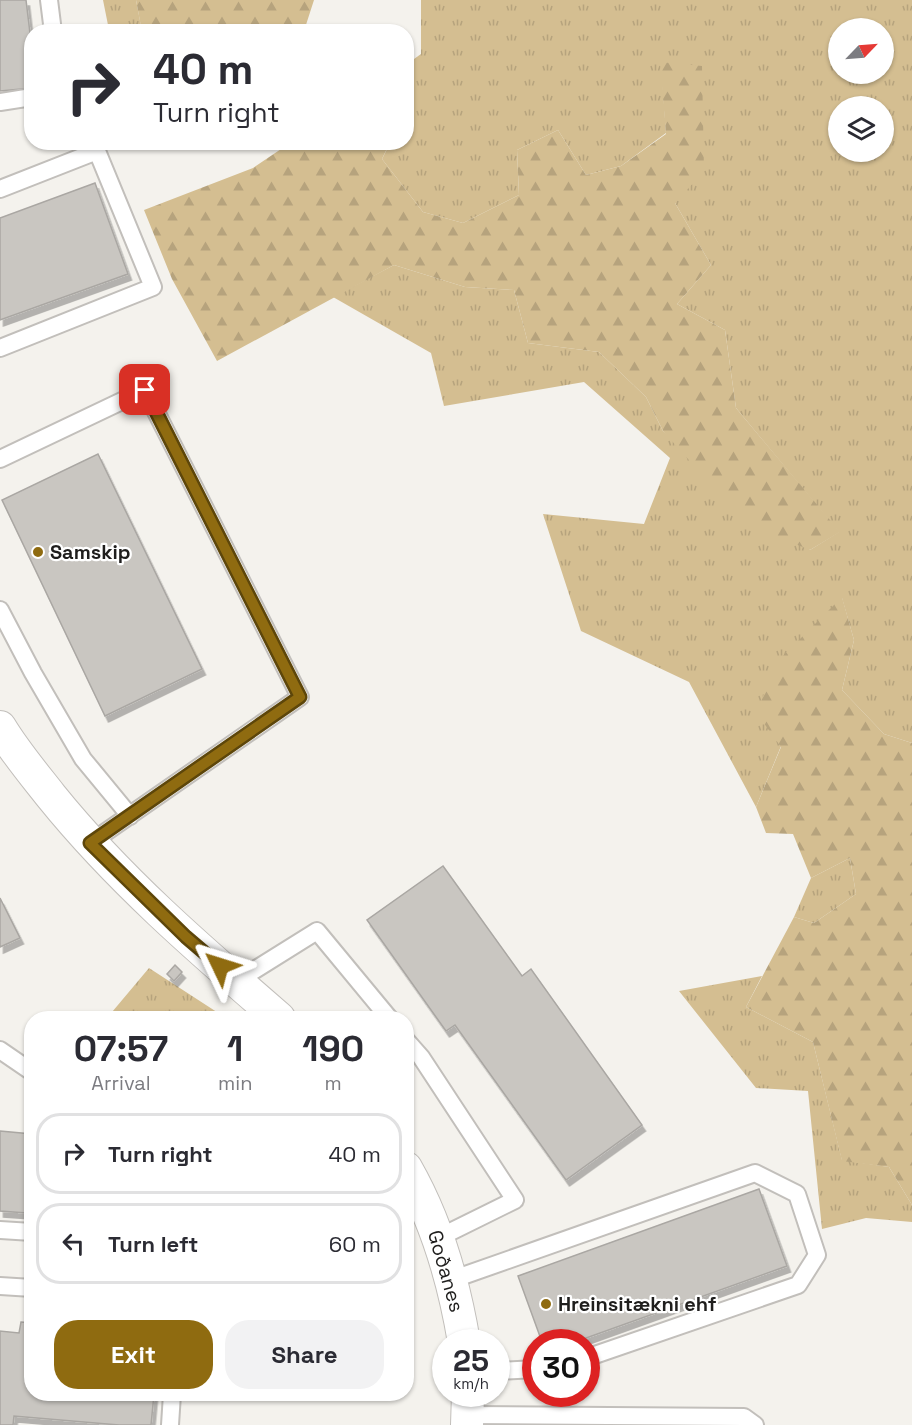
<!DOCTYPE html>
<html lang="en">
<head>
<meta charset="utf-8">
<style>
  :root { --surface:#fff; --page:#f2f2f3; --text:#2b2b33; --muted:#7c7c81; --line:#e1e1e2; --accent:#8f6b10 }
  body { margin:0; font-family:"Space Grotesk",sans-serif; background:var(--page); color:var(--text); height:100vh; display:flex; flex-direction:column; font-size:22px; white-space:nowrap }
  * { box-sizing:border-box; margin:0 }
  p { font-size:20px; color:var(--muted) }
  .icon { flex:none; width:33px; height:33px; fill:none; stroke:currentColor; stroke-width:2; stroke-linecap:round; stroke-linejoin:round }
  .map { position:relative; flex:1; overflow:hidden }
  .sheet { position:absolute; left:24px; top:1011px; width:390px; height:390px; display:flex; flex-direction:column; background:var(--surface); border-radius:24px; box-shadow:0 2px 4px #0004 }
  .sheet>* { flex:none }
  .hud { position:absolute; left:24px; top:24px; width:390px; height:126px; border-radius:24px; box-shadow:0 2px 4px #0004; background:#fff; color:var(--text); overflow:hidden }
  .needle { width:39px; rotate:65deg }
  .buttons { position:absolute; left:828px; top:18px; display:grid; gap:12px }
  .buttons a { display:grid; place-items:center; width:66px; height:66px; border-radius:50%; background:var(--surface); box-shadow:0 2px 4px #0004; font-size:30px }
  .speed { position:absolute; left:432px; top:1329px; display:flex; gap:12px; font-size:30px; font-weight:700; text-align:center }
  .speed>* { display:grid; place-content:center; width:78px; height:78px; border-radius:50%; background:var(--surface); box-shadow:0 2px 4px #0004; line-height:1 }
  .speed small { font-size:15px; font-weight:400 }
  .speed .limit { border:9px solid #d22; background:#fff; color:#111 }
  .pin { position:absolute; display:grid; place-items:center; width:51px; height:51px; color:#fff; margin:-26px; border-radius:12px; box-shadow:0 3px 9px #0006 }
  .me { position:absolute; width:66px; margin:-33px; rotate:311deg; stroke-linejoin:round; filter:drop-shadow(0 0 4px #0008) }
  .turn { display:flex; align-items:center; gap:21px; height:126px; padding:0 30px; font-size:27px }
  .turn .icon { width:78px; height:78px; stroke-width:2.5 }
  .turn b { display:block; font-size:42px; line-height:51px }
  .eta { display:flex; justify-content:space-evenly; align-items:center; height:102px; text-align:center }
  .eta b { font-size:36px; font-weight:700; line-height:42px }
  .cta { display:flex; gap:12px; margin-top:auto; padding:12px 30px }
  .cta a { flex:1; height:69px; border-radius:24px; background:var(--accent); color:#fff; font-size:24px; font-weight:700; line-height:69px; text-align:center }
  .cta a+a { background:var(--page); color:var(--text) }
  ul { padding:0; list-style:none }
  li { display:flex; align-items:center; gap:18px; height:81px; margin:0 12px 9px; padding:0 18px; border:3px solid var(--line); border-radius:24px }
  li div { flex:1 }
  li b { display:block; font-size:22px }
  li em { font-style:normal }
  .map>svg:first-child { display:block }
  .grass { fill:url(#grass-tufts); fill-rule:evenodd }
  .forest { fill:url(#forest-firs) }
  .building { fill:#c9c6c1; stroke:#aaa7a3; stroke-width:1.5; filter:url(#shadow) }
  .lines { fill:none; stroke-linecap:round; stroke-linejoin:round }
  .service-casing { stroke:#c2bfbb; stroke-width:20 }
  .minor-casing { stroke:#c2bfbb; stroke-width:34 }
  .service { stroke:#fff; stroke-width:16 }
  .minor { stroke:#fff; stroke-width:32 }
  .route-casing { stroke:#5d460a; stroke-width:15 }
  .route { stroke:#8f6b10; stroke-width:10 }
  .poi-dot { fill:#8f6b10; stroke:#fff; stroke-width:2 }
  .labels { text-anchor:middle; stroke-width:4.5; stroke-linejoin:round; paint-order:stroke }
  .poi-label { font-size:20px; font-weight:bold; fill:#1f1e1d; stroke:#fff; text-anchor:start }
  .street-label { font-size:20px; fill:#1f1e1d; stroke:#fff }
</style>
</head>
<body>
<div class="map">
<svg width="912" height="1425" viewBox="0 0 912 1425">
  <defs>
    <pattern id="grass-tufts" width="24" height="20" patternUnits="userSpaceOnUse" patternTransform="scale(1.5)"><rect width="24" height="20" fill="#d4be91"/><path d="M3 7l-1-3M5 7V3M7 7l1-3M15 17l-1-3M17 17v-4M19 17l1-3" fill="none" stroke="#b6a37d"/></pattern>
    <pattern id="forest-firs" width="22" height="20" patternUnits="userSpaceOnUse" patternTransform="scale(1.5)"><rect width="22" height="20" fill="#d4be91"/><path d="M5 1l3.5 6h-7zM16 11l3.5 6h-7z" fill="#b6a37d"/></pattern>
    <filter id="shadow"><feDropShadow dx="3.5" dy="6" stdDeviation="0" flood-color="#0004"/></filter>
  </defs>
  <rect width="100%" height="100%" fill="#f4f2ed"/>
  <path class="grass" d="M103,0H136L142,31H123L108,25Z
    M421,0H912V743L884,734L842,690L854,640L842,598L756,807L689,682L581,631L543,514L644,524L670,458L584,382L444,406L431,353L333,297L394,265L465,287L514,290L528,343L599,352L646,397L663,431L810,550L839,532L736,408L725,330L677,304L711,265L675,203L661,62L666,133L621,166L586,175L558,130L517,150L519,195L463,223L423,212L382,159L390,143L406,142L407,110L411,102L407,98V64L421,54ZM838,28H884V74H838ZM838,106H884V152H838Z
    M850,858L856,894L814,923L794,917L811,878Z
    M149,968L226,1018H107Z
    M762,976L746,1007L813,1042L842,1160L889,1167L912,1205V1222L866,1218L822,1229L808,1091L756,1088L679,991Z"/>
  <path class="forest" d="M136,0H314L304,31L142,32Z
    M660,62L702,66L704,171L675,203L711,265L677,304L725,330L736,408L840,532L810,550L746,524L663,431L646,397L599,352L528,343L514,290L465,287L394,265L217,361L172,279L144,210L253,168L290,143L390,142L382,159L423,212L463,223L519,195L517,150L558,130L586,175L621,166L666,134Z
    M842,597L854,640L842,690L884,734L912,743V1205L889,1167L842,1161L813,1042L746,1007L794,917L814,923L856,894L850,858L811,878L793,834L766,833L756,807L781,747L756,712L779,660Z"/>
  <path class="building" d="M0,0H26L32,50V88L0,91Z
    M95,183L128,274L0,320V218Z
    M98,454L202,669L105,716L2,500Z
    M443,866L522,976L531,969L642,1125L566,1180L455,1025L446,1031L367,920Z
    M0,898L20,938L0,947Z
    M175,965L182,972L174,981L167,974Z
    M0,1131L32,1134V1204H28L27,1213L0,1211Z
    M759,1189L787,1266L575,1342H542L518,1276Z
    M21,1322L32,1323V1394H154L151,1425H119L14,1416L13,1425H0V1331L19,1333Z"/>
  <g class="lines">
    <defs>
      <path id="service" d="M49,0L53,32
        M0,102L32,97
        M0,189L97,151L153,287L0,348
        M0,459L145,390L300,697L90,843
        M0,610L33,673L83,759L130,816
        M237,981L317,931L389,1018
        M406,1040L421,1057L515,1200L438,1238
        M0,1050L32,1072
        M0,1230L32,1232
        M451,1280L755,1173L797,1194L817,1255L798,1285L586,1358
        M0,1286L32,1288
        M496,1371L536,1369
        M468,1415L744,1417L755,1425
        M170,1425L172,1394"/>
      <path id="minor" d="M0,727C15,752 33,773 51,796C118,879 199,949 279,1018
        M406,1168C437,1222 454,1282 464,1342
        M467,1425L468,1394"/>
    </defs>
    <use href="#service" class="service-casing"/>
    <use href="#minor" class="minor-casing"/>
    <use href="#service" class="service"/>
    <use href="#minor" class="minor"/>
  </g>
  <g class="lines">
    <defs>
      <path id="route" d="M145,390L300,697L90,843L186,937L220,966"/>
    </defs>
    <use href="#route" class="route-casing"/>
    <use href="#route" class="route"/>
  </g>
  <g class="poi-dot">
    <circle cx="38" cy="552" r="6"/>
    <circle cx="546" cy="1304" r="6"/>
  </g>
  <g class="labels">
    <g class="poi-label">
      <text x="50" y="559">Samskip</text>
      <text x="558" y="1311">Hreinsitækni ehf</text>
    </g>
    <g class="street-label">
      <text transform="translate(446 1271) rotate(74)" y="7">Goðanes</text>
    </g>
  </g>
</svg>
<div class="buttons">
<a><svg class="needle" viewBox="-14 -14 28 28"><path d="M0-13l5 13h-10z" fill="#e53935"/><path d="M0 13l5-13h-10z" fill="#7c7c81"/></svg></a>
<a><svg class="icon" aria-label="layers" viewBox="0 0 24 24"><path d="M12 4l9 5-9 5-9-5zM3 14l9 5 9-5"/></svg></a>
</div>
<div class="speed"><div>25<small>km/h</small></div><div class="limit">30</div></div>
<div class="pin" style="left:145px;top:390px;background:#d93025"><svg class="icon" aria-label="arrive" viewBox="0 0 24 24"><path d="M6 21V4h12l-3 4 3 4H6"/></svg></div>
<svg class="me" style="left:220px;top:966px" viewBox="-20 -20 40 40"><path d="M0-17L14 15 0 8-14 15z" fill="#8f6b10" stroke="#fff" stroke-width="4"/></svg>
<div class="hud">
<div class="turn"><svg class="icon" aria-label="right" viewBox="0 0 24 24"><path d="M7 20v-9h11M14 6l5 5-5 5"/></svg><div><b>40 m</b>Turn right</div></div>
</div>
<section class="sheet">
<div class="eta">
<div><b>07:57</b><p>Arrival</p></div>
<div><b>1</b><p>min</p></div>
<div><b>190</b><p>m</p></div>
</div>
<ul>
<li><svg class="icon" aria-label="right" viewBox="0 0 24 24"><path d="M7 20v-9h11M14 6l5 5-5 5"/></svg><div><b>Turn right</b></div><em>40 m</em></li>
<li><svg class="icon" aria-label="left" viewBox="0 0 24 24"><path d="M17 20v-9H6M10 6l-5 5 5 5"/></svg><div><b>Turn left</b></div><em>60 m</em></li>
</ul>
<div class="cta"><a>Exit</a><a>Share</a></div>
</section>
</div>
</body>
</html>
